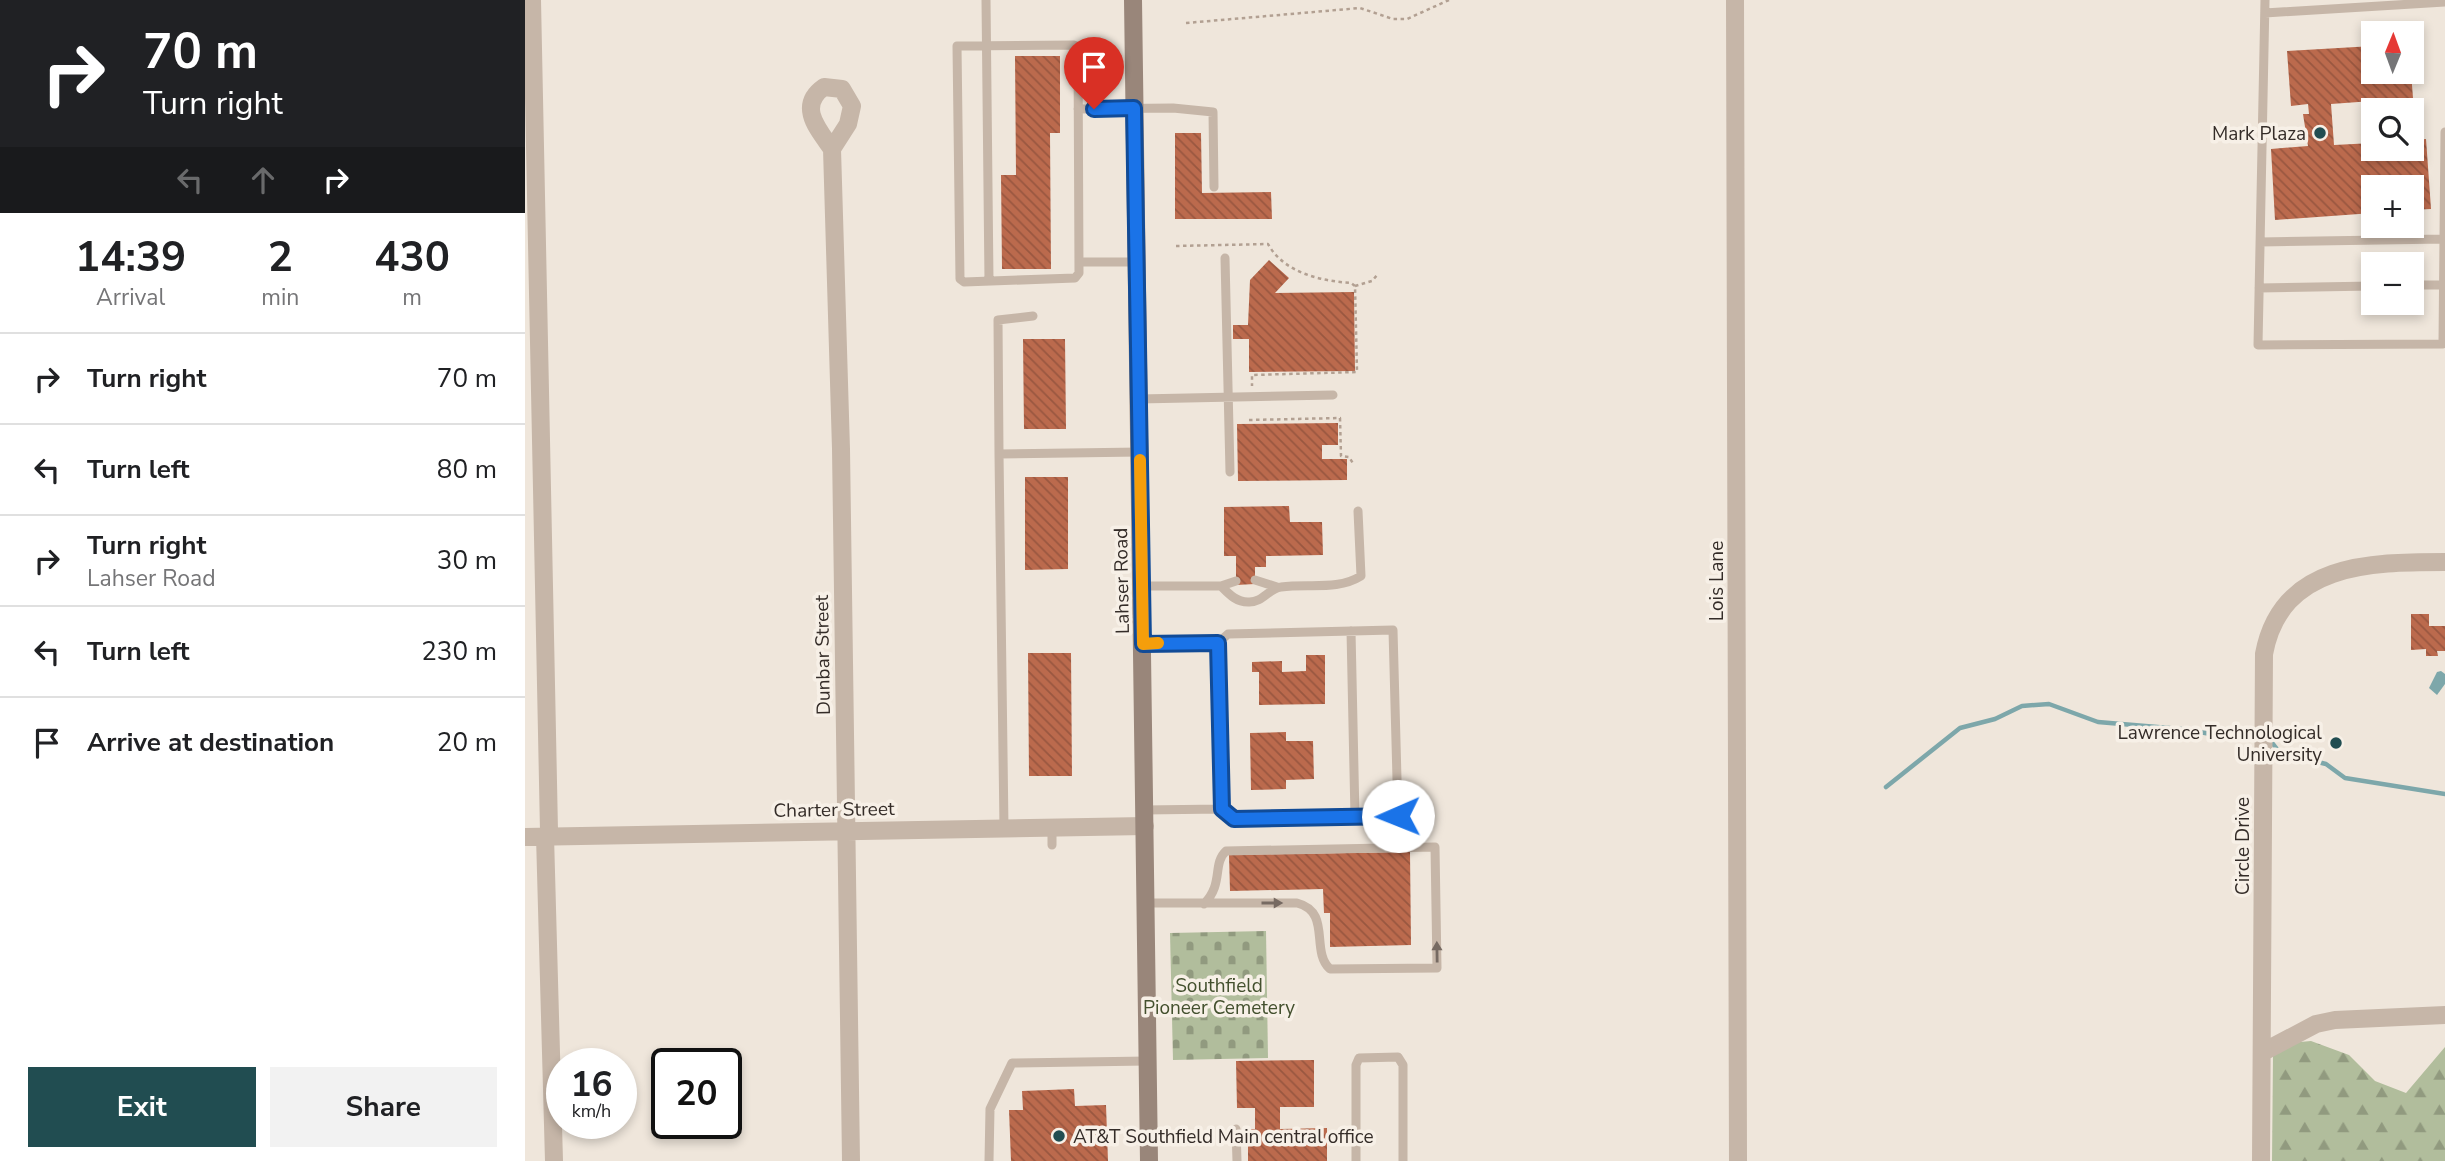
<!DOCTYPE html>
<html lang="en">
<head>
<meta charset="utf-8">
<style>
  :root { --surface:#fff; --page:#f2f2f2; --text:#202124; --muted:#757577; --line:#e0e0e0; --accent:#214d51 }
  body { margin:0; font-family:"Nunito Sans",sans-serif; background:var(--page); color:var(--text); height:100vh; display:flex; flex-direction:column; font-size:26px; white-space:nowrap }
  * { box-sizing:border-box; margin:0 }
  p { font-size:23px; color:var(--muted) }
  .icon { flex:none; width:38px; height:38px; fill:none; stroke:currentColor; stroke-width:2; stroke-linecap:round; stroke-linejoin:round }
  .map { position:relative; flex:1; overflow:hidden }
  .panel { display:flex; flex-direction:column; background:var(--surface); width:525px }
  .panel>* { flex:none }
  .top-card { background:#202124; color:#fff; overflow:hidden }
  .needle { width:46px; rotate:1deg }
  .buttons { position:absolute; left:1836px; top:21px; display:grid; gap:14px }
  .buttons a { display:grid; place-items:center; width:63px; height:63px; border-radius:0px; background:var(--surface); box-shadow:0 4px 10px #0003; font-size:35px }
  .speed { position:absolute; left:21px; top:1048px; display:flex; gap:14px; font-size:35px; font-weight:700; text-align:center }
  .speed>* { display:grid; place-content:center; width:91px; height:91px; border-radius:50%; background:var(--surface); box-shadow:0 4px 10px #0003; line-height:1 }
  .speed small { font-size:18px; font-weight:400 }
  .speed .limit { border:4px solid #111; border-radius:10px; background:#fff; color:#111 }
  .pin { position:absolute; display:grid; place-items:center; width:60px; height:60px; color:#fff; margin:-72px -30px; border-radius:50% 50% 50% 0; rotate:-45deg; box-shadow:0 0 7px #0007 }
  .pin .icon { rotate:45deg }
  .me { position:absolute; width:77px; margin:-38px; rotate:269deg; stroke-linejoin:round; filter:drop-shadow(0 0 5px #0008) }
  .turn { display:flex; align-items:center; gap:24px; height:147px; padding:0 28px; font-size:32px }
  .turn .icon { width:91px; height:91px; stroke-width:2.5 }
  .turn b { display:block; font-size:49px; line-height:60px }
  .lanes { display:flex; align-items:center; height:66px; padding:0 28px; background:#0003; justify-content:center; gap:35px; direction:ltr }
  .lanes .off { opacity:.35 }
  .eta { display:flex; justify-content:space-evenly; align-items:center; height:119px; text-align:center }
  .eta b { font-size:42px; font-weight:700; line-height:49px }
  .button { display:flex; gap:14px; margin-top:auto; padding:14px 28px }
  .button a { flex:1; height:80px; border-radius:0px; background:var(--accent); color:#fff; font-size:28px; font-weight:700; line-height:80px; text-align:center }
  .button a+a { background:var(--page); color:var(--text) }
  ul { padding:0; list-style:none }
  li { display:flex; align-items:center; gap:21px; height:91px; padding:0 28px; border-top:2px solid var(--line) }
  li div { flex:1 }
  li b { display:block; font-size:26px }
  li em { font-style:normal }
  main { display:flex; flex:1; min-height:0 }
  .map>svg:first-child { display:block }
  .forest { fill:url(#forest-firs) }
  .cemetery { fill:url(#cemetery-stones) }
  .water { fill:url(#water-ripples) }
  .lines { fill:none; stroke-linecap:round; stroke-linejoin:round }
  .stream { stroke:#7da7aa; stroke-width:4.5 }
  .building { fill:url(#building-back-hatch) }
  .path { stroke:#b2a092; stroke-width:2.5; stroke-dasharray:3.5 3.5; stroke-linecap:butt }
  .lane { stroke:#c6b6a8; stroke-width:9 }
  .street { stroke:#c6b6a8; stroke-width:18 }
  .secondary { stroke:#99867a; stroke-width:18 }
  .oneway { fill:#766a62 }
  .route-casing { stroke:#114b97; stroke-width:18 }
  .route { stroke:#1a73e8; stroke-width:12 }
  .slow { stroke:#f59e0b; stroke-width:12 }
  .poi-dot { fill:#214d51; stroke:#f7f0e7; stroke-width:2.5 }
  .labels { text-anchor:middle; stroke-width:7; stroke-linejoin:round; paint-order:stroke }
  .poi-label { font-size:19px; fill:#342c28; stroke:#f7f0e7; text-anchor:end }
  .street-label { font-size:19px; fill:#342c28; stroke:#f7f0e7 }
  .park-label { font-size:19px; fill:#43502e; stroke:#f7f0e7 }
</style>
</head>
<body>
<main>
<section class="panel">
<div class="top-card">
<div class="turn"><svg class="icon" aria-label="right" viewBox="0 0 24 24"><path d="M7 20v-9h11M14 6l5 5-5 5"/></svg><div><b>70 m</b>Turn right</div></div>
<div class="lanes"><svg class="icon off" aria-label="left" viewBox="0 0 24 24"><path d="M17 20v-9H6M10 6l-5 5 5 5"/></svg><svg class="icon off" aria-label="ahead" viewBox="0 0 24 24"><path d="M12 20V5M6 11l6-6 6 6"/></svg><svg class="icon" aria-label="right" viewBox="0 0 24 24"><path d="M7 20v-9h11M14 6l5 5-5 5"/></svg></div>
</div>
<div class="eta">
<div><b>14:39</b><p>Arrival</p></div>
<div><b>2</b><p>min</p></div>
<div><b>430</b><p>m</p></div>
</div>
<ul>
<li><svg class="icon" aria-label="right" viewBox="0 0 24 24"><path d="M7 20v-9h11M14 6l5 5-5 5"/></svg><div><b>Turn right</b></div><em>70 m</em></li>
<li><svg class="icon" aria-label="left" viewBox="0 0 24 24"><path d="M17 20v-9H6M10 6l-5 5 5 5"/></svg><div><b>Turn left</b></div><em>80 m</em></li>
<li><svg class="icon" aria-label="right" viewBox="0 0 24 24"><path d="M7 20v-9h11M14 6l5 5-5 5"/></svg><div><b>Turn right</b><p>Lahser Road</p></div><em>30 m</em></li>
<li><svg class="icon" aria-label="left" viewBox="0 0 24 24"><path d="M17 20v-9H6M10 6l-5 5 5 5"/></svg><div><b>Turn left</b></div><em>230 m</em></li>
<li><svg class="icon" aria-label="arrive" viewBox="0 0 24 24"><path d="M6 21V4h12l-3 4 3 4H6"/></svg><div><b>Arrive at destination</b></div><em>20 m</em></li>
</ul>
<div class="button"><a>Exit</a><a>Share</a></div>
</section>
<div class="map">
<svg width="1920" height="1161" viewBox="0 0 1920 1161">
  <defs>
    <pattern id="forest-firs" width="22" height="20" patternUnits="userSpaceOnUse" patternTransform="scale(1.75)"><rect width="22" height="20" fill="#b1bd9c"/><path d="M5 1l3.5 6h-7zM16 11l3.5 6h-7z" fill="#919a7f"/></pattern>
    <pattern id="cemetery-stones" width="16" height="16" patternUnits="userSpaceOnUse" patternTransform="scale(1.75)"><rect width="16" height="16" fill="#b1bd9c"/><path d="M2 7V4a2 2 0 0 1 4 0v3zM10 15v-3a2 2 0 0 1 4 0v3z" fill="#919a7f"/></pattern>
    <pattern id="water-ripples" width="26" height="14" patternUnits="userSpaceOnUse" patternTransform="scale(1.75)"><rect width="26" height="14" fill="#7da7aa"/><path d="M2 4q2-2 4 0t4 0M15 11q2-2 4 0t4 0" fill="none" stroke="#67888a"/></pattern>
    <pattern id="building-back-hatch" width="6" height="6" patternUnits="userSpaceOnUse" patternTransform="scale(1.75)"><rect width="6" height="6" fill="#bb6a4d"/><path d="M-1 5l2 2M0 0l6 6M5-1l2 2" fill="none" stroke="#995740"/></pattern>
  </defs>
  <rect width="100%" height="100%" fill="#efe6db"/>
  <path class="forest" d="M1786,1041L1824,1055L1850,1081L1881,1093L1920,1047V1161H1747L1748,1055L1764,1043Z"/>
  <path class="cemetery" d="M741,931L743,1058L648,1060L645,933Z"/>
  <path class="water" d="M1916,671L1920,674V684L1912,695L1904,688L1912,672Z"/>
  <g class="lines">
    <path class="stream" d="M1745,740L1755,753L1801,764L1820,778L1920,794
      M1361,787L1435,728L1470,719L1497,706L1524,704L1573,722L1656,729L1716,739L1725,735L1733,737"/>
  </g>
  <path class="building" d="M1848,46V72H1886L1888,98L1806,104L1809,145L1848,143V149H1886V140L1901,139L1906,209L1886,210V187H1848V213L1750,220L1746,149L1783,146L1778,114H1784L1783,104L1766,106L1762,51Z
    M490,56H535V133H525L526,269H477L476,175H491Z
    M650,133H676L677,193L746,192L747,219H650Z
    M744,260L764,278L750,293L829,292L830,371L724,372V339H708V325H723L725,280Z
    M498,339H540L541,429H499Z
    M813,423V445H797V459H822V480L713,481L712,424Z
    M500,477H543V569L500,570Z
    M764,506L765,522H797L798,555L741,556V567H730V584L711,585V556H699V507Z
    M1886,614H1904V626H1920V651H1912L1913,656H1901V649L1886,650Z
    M503,653H546L547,776H504Z
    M781,655H800V704L734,705V672H727V662L757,661V672L781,671Z
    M761,732V741H788L789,779L761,780V789L726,790L725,733Z
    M885,852L886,945L805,947V913H799L798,889L705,891L704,855Z
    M789,1060V1107H755V1129L802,1128V1161H723V1129H730V1108H712L711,1061Z
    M549,1089L550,1106L581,1105L583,1161H486L484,1110H498L497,1091Z"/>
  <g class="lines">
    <path class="path" d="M661,23L835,8L868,19H882L924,0
      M651,246L743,244C759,273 796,281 826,283L830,286L832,372L727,375V386
      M830,286L847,281L853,274
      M724,420L815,418L816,456L824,457L829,465"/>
    <path class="lane" d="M461,0L464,281
      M1740,0L1733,345L1918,344L1920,132
      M1740,13L1920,2
      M549,45L553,47L554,273L550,278L439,282L435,279L432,46Z
      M553,109L648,108L688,112L689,187
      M1735,242L1919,239
      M700,258L705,472
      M554,262H612
      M1886,285H1919
      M1734,288L1848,286
      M614,399L808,395
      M474,454L473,320L508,316
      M730,580L752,587
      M617,586H696C704,594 711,602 723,602C738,603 744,588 756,587C784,583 812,591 836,576L833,511
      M696,586L711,581
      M693,643L697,809L709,819L830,817L826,631
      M618,644L693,643L703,634L868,630L873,816L830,817
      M619,810L697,809
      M479,828L474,454L615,452
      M527,828V845
      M620,903H772C807,912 785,951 805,969L912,968L910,847L701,851C687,864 699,884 679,904
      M711,1129L712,1161
      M464,1161L465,1109L487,1063L622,1061
      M831,1161V1065L834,1058L873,1057L878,1065V1161"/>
    <path class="street" d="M7,0L24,831L20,836L29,1161
      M1210,0L1213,1161
      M307,149C293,129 272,106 299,87L317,89L327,106L323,124L307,149L316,449L326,1161
      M0,837L620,826
      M1738,1052L1791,1024L1810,1020L1920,1015
      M1736,1161L1739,654C1756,563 1845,562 1920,562"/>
    <path class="secondary" d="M608,0L624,1161"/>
  </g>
  <defs><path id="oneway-solid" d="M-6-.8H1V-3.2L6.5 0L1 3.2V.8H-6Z" transform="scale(1.75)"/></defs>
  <g class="oneway">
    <use href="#oneway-solid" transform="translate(747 903)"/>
    <use href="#oneway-solid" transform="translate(912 952) rotate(-91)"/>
  </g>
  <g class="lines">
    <defs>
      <path id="route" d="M569,109L609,108L618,644L693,643L697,809L709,819L873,816"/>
    </defs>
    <use href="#route" class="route-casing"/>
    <use href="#route" class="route"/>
    <path class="slow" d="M615,460L618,644L633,643"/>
  </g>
  <g class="poi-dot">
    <circle cx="1795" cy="133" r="7"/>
    <circle cx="1811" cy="743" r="7"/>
    <circle cx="534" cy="1136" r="7"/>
  </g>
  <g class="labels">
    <g class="poi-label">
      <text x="1781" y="140">Mark Plaza</text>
      <text x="1797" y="739">Lawrence Technological<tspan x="1797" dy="22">University</tspan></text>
      <text x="548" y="1143" text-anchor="start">AT&amp;T Southfield Main central office</text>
    </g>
    <g class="street-label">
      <text transform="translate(596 581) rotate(-91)" y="7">Lahser Road</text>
      <text transform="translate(1191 581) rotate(-90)" y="7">Lois Lane</text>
      <text transform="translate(297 655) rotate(-91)" y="7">Dunbar Street</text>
      <text transform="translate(309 809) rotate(-1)" y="7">Charter Street</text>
      <text transform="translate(1717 846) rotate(-90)" y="7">Circle Drive</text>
    </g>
    <g class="park-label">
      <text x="694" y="992">Southfield<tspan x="694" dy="22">Pioneer Cemetery</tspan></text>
    </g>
  </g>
</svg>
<div class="buttons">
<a><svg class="needle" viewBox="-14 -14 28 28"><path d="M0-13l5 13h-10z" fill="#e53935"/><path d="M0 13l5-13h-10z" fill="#757577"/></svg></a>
<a><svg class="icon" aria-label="search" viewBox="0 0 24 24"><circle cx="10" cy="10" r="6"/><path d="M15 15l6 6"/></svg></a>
<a>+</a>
<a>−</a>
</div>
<div class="speed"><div>16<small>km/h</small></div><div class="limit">20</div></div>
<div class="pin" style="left:569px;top:109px;background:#d93025"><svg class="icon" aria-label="arrive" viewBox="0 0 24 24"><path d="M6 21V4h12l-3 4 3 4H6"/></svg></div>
<svg class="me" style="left:873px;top:816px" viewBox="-20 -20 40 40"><circle r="19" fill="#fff"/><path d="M0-13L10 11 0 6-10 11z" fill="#1a73e8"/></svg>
</div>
</main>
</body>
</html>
